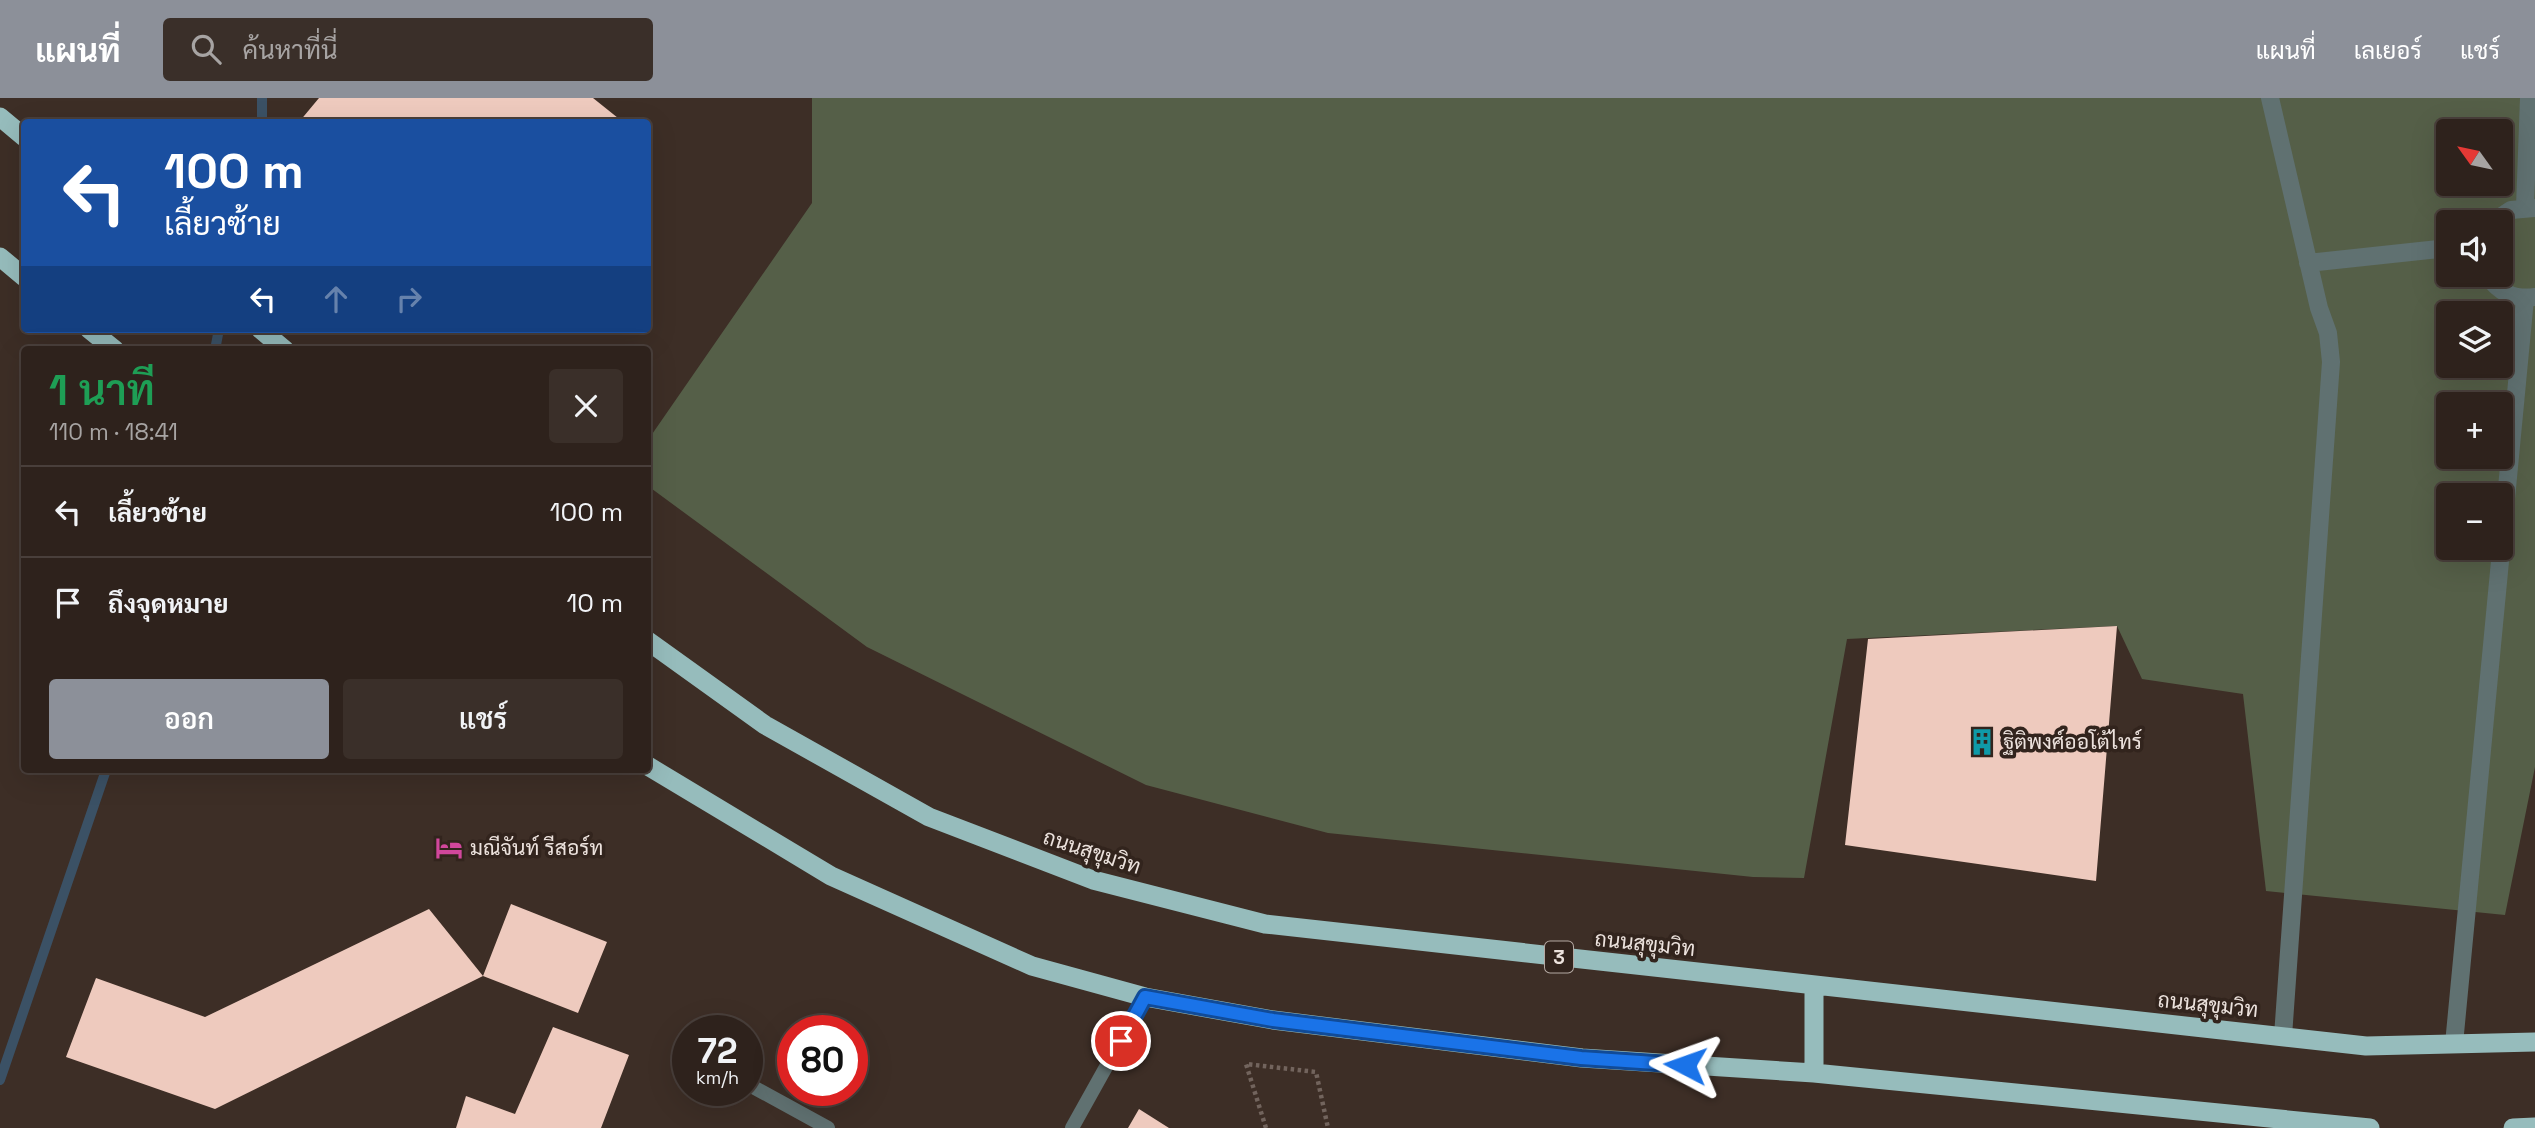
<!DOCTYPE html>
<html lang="th">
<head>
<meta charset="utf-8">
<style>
  :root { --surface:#2e221c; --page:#3a2f29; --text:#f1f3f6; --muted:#a7a4a3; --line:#493f3b; --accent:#8c9099 }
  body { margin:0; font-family:"Space Grotesk",Sarabun,sans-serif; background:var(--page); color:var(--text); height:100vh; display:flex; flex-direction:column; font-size:26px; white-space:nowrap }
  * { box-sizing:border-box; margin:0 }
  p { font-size:23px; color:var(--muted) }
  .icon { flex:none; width:38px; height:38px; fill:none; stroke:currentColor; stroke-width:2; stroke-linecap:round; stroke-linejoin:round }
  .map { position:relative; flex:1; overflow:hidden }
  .panel { position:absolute; left:21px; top:248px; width:630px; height:427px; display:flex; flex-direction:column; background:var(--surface); border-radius:7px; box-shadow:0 7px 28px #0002,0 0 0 2px var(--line) }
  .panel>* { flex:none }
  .hud { position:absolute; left:21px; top:21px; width:630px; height:214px; border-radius:7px; box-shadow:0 7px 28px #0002,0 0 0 2px var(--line); background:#1a4fa0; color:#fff; overflow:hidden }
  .needle { width:46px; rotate:303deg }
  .tools { position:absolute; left:2436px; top:21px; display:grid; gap:14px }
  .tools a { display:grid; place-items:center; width:77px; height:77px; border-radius:7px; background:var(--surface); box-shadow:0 7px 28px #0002,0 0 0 2px var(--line); font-size:35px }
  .speed { position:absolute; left:672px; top:917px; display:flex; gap:14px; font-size:35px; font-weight:700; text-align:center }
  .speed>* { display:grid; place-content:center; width:91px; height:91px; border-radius:50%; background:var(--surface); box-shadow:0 7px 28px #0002,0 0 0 2px var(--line); line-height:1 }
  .speed small { font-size:18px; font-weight:400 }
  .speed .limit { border:10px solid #d22; background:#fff; color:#111 }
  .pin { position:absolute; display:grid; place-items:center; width:60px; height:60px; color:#fff; margin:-30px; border:4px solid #fff; border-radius:50%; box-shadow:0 2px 7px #0007 }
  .me { position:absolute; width:77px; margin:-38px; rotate:274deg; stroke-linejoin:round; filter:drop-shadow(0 0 5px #0008) }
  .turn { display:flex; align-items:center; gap:24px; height:147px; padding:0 28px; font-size:32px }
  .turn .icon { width:91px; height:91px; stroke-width:2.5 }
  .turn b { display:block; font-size:49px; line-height:60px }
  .lanes { display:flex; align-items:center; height:66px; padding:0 28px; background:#0003; justify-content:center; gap:35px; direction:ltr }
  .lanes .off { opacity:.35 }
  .round { display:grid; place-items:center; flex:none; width:74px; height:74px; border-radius:7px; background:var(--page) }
  .head { display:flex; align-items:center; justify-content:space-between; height:119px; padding:0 28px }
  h1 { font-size:42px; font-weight:600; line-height:52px; color:#1e9e55 }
  .action { display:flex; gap:14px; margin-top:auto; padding:14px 28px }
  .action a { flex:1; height:80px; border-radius:7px; background:var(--accent); color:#fff; font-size:28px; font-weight:600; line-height:80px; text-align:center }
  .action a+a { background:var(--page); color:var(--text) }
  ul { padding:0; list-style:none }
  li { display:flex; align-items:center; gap:21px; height:91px; padding:0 28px; border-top:2px solid var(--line) }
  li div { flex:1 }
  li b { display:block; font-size:26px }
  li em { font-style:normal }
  header { display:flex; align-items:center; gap:42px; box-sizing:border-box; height:98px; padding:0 35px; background:var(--accent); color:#fff }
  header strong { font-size:33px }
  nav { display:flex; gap:38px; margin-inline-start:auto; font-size:24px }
  .search { width:490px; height:63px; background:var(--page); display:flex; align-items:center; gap:18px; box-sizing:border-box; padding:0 24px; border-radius:7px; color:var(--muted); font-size:26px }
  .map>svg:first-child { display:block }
  .green { fill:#555f48; fill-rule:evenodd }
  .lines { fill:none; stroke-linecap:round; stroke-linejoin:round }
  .stream { stroke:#3b5165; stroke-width:10 }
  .building { fill:#eecabe }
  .path { stroke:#72645d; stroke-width:4.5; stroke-dasharray:3.5 3.5; stroke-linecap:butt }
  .service { stroke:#607171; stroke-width:14 }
  .minor { stroke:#607171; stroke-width:18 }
  .trunk { stroke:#96bcbc; stroke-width:19 }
  .route-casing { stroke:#114b97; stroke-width:18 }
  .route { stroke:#1a73e8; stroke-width:12 }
  .labels { text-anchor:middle; stroke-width:7; stroke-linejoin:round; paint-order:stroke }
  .shield { fill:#32241d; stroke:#b4a9a3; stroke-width:2 }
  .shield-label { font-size:19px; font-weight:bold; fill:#ece2dd }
  .poi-label { font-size:21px; fill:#ece2dd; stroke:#32241d; text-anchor:start }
  .street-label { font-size:21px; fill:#ece2dd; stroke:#32241d }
</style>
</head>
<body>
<header>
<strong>แผนที่</strong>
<div class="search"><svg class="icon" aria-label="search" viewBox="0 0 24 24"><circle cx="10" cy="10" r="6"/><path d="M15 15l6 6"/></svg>ค้นหาที่นี่</div>
<nav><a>แผนที่</a><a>เลเยอร์</a><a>แชร์</a></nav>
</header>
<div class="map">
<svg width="2535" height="1030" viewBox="0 0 2535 1030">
  <rect width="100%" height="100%" fill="#3d2e26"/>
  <path class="green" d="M812,0H2535V669L2505,817L2266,793L2243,596L2142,581L2117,528L1847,541L1804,780L1753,779L1328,735L1146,687L867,549L648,388V342L812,105ZM2448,33H2501V86H2448ZM2448,124H2501V177H2448ZM2448,215H2501V268H2448ZM2448,306H2501V359H2448ZM2448,397H2501V450H2448Z"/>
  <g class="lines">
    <path class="stream" d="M262,24V0
      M215,252L219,231
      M0,982L106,672"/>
  </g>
  <path class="building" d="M319,0H593L623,24H299Z
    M2117,528L2096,783L1845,747L1868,541Z
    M511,806L607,844L578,915L483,878Z
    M429,811L483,878L215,1011L66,959L96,880L205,919Z
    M553,929L629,957L601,1030H456L466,998L515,1016Z
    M1139,1011L1169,1030H1128Z"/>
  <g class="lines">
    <path class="path" d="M1266,1030L1246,966L1316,974L1328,1030"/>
    <path class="service" d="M755,990L828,1030
      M1072,1030L1145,899"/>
    <path class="minor" d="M2270,0L2319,210L2328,235L2331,264L2283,938
      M2525,109L2529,0
      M2493,124L2511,112L2534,110
      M2308,165L2448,150
      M2487,177C2499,194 2513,202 2535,199
      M2454,946L2525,201"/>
    <path class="trunk" d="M0,19L24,39
      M0,159L24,179
      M89,231L115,252
      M260,231L285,252
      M648,543L765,627L929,719L1093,782L1265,826L2366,948L2535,944
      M648,668L831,778L1032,868L1145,899L1273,922L1582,960L1814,975L2370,1030
      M1814,887V975
      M2513,1030L2535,1029"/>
  </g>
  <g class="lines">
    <defs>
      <path id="route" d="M1121,943L1145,899L1273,922L1581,960L1685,967"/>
    </defs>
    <use href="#route" class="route-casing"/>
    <use href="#route" class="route"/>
  </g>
  <defs>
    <symbol id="building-bare" viewBox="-9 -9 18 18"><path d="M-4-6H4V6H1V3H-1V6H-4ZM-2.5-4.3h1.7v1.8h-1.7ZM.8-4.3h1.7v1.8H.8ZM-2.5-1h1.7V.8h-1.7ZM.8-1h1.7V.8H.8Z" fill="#0f9aa8" stroke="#32241d" stroke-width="2.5" paint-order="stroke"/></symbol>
    <symbol id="hotel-bare" viewBox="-9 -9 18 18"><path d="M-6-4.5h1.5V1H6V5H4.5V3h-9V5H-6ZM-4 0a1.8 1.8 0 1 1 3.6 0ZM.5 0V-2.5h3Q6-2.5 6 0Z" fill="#d1479c" stroke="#32241d" stroke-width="2.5" paint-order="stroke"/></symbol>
  </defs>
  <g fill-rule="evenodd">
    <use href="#building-bare" x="1963" y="625" width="38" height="38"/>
    <use href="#hotel-bare" x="430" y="731" width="38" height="38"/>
  </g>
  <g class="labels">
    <rect class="shield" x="1545" y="843.5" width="28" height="31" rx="5"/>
    <g class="shield-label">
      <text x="1559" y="866">3</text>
    </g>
    <g class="poi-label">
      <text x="2003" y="651">ฐิติพงศ์ออโต้ไทร์</text>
      <text x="470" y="757">มณีจันท์ รีสอร์ท</text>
    </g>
    <g class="street-label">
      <text transform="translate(1092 754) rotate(18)" y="7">ถนนสุขุมวิท</text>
      <text transform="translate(1645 846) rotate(6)" y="7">ถนนสุขุมวิท</text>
      <text transform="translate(2208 907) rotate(6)" y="7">ถนนสุขุมวิท</text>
    </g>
  </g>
</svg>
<div class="tools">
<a><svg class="needle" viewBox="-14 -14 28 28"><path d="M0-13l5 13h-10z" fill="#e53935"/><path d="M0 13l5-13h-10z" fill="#a7a4a3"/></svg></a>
<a><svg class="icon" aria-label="sound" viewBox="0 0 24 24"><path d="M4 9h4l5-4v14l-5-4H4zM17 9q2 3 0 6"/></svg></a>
<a><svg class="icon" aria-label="layers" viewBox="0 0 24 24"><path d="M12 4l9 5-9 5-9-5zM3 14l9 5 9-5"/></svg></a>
<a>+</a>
<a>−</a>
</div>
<div class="speed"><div>72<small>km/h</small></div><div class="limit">80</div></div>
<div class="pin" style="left:1121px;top:943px;background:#d93025"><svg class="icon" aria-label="arrive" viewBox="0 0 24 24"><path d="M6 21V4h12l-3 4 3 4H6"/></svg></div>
<svg class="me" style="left:1685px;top:967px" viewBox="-20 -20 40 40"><path d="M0-17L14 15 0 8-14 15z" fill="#1a73e8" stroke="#fff" stroke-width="4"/></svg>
<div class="hud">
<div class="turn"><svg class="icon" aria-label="left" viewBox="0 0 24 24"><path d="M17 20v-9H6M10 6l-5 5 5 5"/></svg><div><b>100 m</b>เลี้ยวซ้าย</div></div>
<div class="lanes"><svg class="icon" aria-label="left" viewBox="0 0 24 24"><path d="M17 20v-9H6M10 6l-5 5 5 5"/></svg><svg class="icon off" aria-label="ahead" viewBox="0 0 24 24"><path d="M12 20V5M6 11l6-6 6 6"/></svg><svg class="icon off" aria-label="right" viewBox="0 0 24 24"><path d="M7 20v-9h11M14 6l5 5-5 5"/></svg></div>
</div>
<section class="panel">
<div class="head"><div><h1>1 นาที</h1><p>110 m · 18:41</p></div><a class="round"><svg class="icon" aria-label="close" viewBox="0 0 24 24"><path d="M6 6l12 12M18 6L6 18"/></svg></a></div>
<ul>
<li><svg class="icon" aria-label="left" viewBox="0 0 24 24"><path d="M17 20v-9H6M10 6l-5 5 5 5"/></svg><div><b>เลี้ยวซ้าย</b></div><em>100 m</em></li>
<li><svg class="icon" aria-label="arrive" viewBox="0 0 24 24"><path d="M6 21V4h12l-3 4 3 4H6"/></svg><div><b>ถึงจุดหมาย</b></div><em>10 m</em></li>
</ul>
<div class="action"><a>ออก</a><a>แชร์</a></div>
</section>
</div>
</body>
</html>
